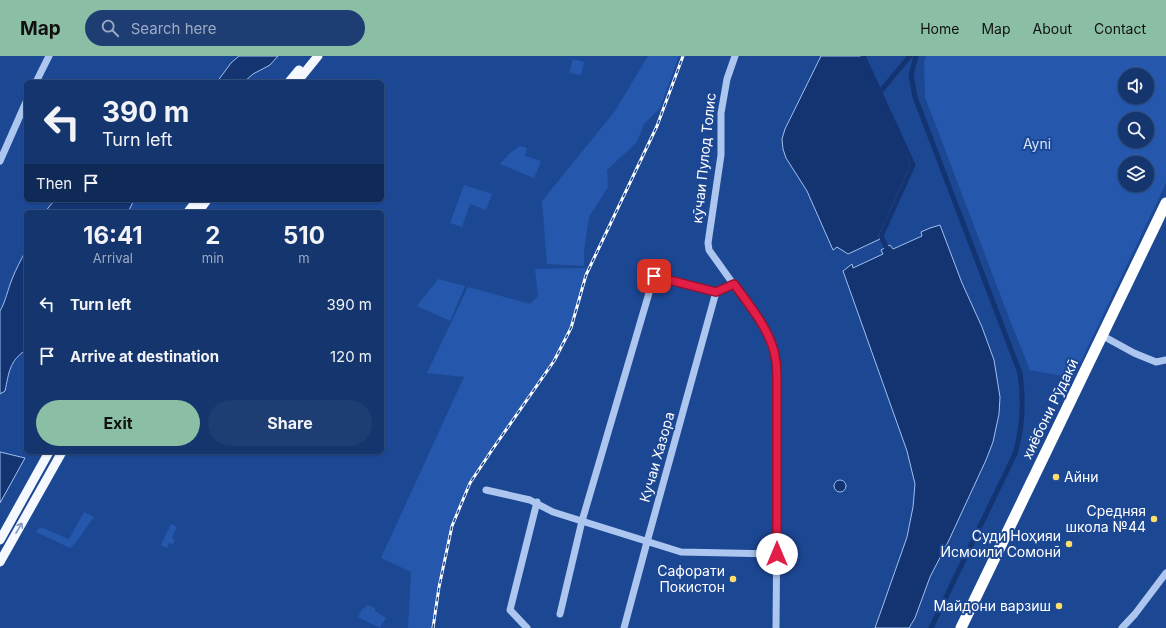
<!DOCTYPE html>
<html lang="en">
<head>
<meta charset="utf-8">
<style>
  :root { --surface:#15356e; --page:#1e3d73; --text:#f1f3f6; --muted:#9dabc2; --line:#345081; --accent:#8abfa5 }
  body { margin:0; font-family:Inter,sans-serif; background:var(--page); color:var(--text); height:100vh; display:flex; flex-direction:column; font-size:15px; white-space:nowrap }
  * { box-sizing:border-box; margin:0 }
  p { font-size:13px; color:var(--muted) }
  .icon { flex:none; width:22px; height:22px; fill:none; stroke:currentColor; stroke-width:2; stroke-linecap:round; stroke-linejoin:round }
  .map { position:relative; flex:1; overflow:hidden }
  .side { position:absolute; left:24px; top:154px; width:360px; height:244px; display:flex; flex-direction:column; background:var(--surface); border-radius:6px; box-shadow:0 1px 3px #0004,0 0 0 1px var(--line) }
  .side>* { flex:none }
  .banner { position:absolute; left:24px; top:24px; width:360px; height:122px; border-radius:6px; box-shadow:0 1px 3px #0004,0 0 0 1px var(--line); background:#15356e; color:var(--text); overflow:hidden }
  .fabs { position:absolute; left:1118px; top:12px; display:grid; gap:8px }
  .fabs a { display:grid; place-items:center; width:36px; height:36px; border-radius:50%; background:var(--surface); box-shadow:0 1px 3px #0004,0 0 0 1px var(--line); font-size:20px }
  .pin { position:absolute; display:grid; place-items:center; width:34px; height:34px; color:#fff; margin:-17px; border-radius:8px; box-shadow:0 2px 6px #0006 }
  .me { position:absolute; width:44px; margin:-22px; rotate:0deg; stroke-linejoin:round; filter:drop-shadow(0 0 3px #0008) }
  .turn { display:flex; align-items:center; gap:14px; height:84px; padding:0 12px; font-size:18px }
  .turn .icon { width:52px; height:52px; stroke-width:2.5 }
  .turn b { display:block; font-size:28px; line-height:34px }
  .then { display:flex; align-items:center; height:38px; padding:0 12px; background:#0003; gap:8px; font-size:15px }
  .eta { display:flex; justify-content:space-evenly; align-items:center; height:68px; text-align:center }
  .eta b { font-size:24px; font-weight:700; line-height:28px }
  .button { display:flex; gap:8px; margin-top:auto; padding:8px 12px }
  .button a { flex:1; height:46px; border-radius:24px; background:var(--accent); color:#111; font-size:16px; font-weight:700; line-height:46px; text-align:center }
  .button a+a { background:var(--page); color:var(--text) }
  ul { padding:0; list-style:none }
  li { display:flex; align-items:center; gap:12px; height:52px; padding:0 12px }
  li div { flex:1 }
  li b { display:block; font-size:15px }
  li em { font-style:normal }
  header { display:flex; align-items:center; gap:24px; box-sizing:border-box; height:56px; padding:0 20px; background:var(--accent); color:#111 }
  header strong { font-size:19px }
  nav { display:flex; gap:22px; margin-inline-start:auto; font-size:14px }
  .search { width:280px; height:36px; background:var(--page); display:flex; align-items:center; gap:10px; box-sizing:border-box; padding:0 14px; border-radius:22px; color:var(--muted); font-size:15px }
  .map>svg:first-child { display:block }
  .green { fill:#2558ac; fill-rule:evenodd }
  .water { fill:#133471; stroke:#a0c0f0 }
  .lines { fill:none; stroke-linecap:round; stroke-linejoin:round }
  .canal { stroke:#133471; stroke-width:5 }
  .minor { stroke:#adc6ef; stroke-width:7 }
  .major { stroke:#f5f8ff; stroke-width:9 }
  .highway { stroke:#fff; stroke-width:11 }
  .rail-casing { stroke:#fff; stroke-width:3 }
  .rail { stroke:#1c4793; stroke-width:1.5; stroke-dasharray:4.5; stroke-linecap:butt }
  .oneway { stroke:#7e97c4 }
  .route-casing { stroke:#92132f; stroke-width:10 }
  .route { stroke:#e11d48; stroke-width:7 }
  .poi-dot { fill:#ffde6b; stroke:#1c4793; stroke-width:1.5 }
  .labels { text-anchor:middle; stroke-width:4; stroke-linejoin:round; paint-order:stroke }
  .park-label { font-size:14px; fill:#d3e2fa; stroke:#1c4793 }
  .street-label { font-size:14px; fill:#fff; stroke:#1c4793 }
  .poi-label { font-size:14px; fill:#fff; stroke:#1c4793; text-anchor:end }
</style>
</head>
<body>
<header>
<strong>Map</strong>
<div class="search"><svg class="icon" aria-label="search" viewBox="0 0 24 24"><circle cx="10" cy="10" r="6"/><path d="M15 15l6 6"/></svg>Search here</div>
<nav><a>Home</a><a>Map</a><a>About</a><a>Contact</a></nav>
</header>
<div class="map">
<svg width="1166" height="572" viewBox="0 0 1166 572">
  <rect width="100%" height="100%" fill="#1c4793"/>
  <path class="green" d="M648,0H679L660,52L644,68L637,86L607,114L608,131L589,161L584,196V210L547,208L542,145L615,55Z
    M926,0H1166V127L1073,322L1030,314L1009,262L925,41L924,5ZM1125,19H1147V41H1125ZM1125,63H1147V85H1125ZM1125,107H1147V129H1125Z
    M573,3L584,6L581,19L569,17Z
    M520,90L527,92L525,100L541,105L534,122L500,108L509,98Z
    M464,129L492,138L486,154L470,148L462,171L450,167Z
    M586,212L570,273L553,305L491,393L469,427L451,470L432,572H408L411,516L381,502L464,321L427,317L468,231L530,248L538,240L535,213Z
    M438,223L465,230L450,265L417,250Z
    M84,456L94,461L76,486L70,492L36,476L40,471L69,483Z
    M171,468L177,471L172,482L175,484L173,488L169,487L167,492L161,489Z
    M367,549L375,552V555L386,562L380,572L358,561L363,552L365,553Z"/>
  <path class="water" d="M239,0H278L270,9L253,18L244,26H217L231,7Z
    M821,0H863L911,109L879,180L880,183L848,198L837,191L833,194L807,135L786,102L783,93L782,83L785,73Z
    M55,144H134L128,156H46L48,152Z
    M940,169L962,227L982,271L994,304L1000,341L999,358L993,386L986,404L949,484L930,521L915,562L909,572H875L907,481L913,451L915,428L907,395L843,215L852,208L853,212L883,198L881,194L890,189L893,193L922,180L921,176L930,172Z
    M26,194V294C9,305 9,317 5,335L0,338V255C5,247 8,233 12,223C16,213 21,204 26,194Z
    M0,396L25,402L0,447Z
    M834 430a6 6 0 1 1 12 0a6 6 0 1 1-12 0Z"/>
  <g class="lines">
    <path class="canal" d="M863,0L913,109L881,180L886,191
      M916,0L911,19L915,41L1020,317C1024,345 1023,371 1015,398L931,572
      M880,36L910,0"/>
    <path class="minor" d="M735,0L727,23L721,57V99L708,187L709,194L759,264L767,278L776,304L778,349L776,572
      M36,26L49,0
      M0,105L26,46
      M1103,280L1134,297L1156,306L1166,304
      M486,434L530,444L553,456L681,496L777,498
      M560,558L582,465L654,220L716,236L734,228
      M527,572L510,554L537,446
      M624,572L647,486L716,236
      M1122,572L1135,558L1166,517"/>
    <path class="major" d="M289,26L299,14
      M297,26L318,0
      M188,156L197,144
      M198,156L207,144
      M0,484L49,396
      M0,506L62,396"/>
    <path class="highway" d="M961,572L1166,147"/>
    <defs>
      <path id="rail" d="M433,572L439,531L452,470L470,427L492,394L554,305L571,272L586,219L657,70L683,0"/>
    </defs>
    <use href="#rail" class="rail-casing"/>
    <use href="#rail" class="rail"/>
  </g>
  <defs><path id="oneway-shaft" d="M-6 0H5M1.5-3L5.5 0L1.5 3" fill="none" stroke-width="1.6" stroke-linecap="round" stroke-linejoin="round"/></defs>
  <use class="oneway" href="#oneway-shaft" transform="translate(19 472) rotate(-60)"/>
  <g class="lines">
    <defs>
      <path id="route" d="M654,220L716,236L734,228C749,249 767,270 774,295C776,303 777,312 777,320V498"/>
    </defs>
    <use href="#route" class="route-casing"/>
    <use href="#route" class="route"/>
  </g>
  <g class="poi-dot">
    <circle cx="1056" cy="421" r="4"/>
    <circle cx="1154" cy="463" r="4"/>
    <circle cx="1069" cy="488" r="4"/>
    <circle cx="733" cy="523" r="4"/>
    <circle cx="1059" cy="550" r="4"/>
  </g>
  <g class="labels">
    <g class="park-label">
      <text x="1037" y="93">Ayni</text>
    </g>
    <g class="street-label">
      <text transform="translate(704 102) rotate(-84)" y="5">кӯчаи Пулод Толис</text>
      <text transform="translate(1050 353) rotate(-64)" y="5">хиёбони Рӯдакӣ</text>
      <text transform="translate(657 401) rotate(-74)" y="5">Кучаи Хазора</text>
    </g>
    <g class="poi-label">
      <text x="1064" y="426" text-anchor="start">Айни</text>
      <text x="1146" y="460">Средняя<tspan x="1146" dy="16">школа №44</tspan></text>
      <text x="1061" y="485">Суди Ноҳияи<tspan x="1061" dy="16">Исмоили Сомонӣ</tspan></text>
      <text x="725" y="520">Сафорати<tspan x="725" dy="16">Покистон</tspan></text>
      <text x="1051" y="555">Майдони варзиш</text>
    </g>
  </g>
</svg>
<div class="fabs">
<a><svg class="icon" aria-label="sound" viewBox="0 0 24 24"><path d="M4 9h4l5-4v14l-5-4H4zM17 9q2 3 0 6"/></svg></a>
<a><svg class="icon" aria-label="search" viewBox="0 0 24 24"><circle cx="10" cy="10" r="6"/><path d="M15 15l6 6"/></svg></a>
<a><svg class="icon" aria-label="layers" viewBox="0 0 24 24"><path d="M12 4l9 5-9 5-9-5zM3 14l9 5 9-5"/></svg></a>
</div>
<div class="pin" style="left:654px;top:220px;background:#d93025"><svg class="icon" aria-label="arrive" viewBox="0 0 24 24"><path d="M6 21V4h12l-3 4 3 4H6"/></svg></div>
<svg class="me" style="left:777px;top:498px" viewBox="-20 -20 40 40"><circle r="19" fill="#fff"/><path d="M0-13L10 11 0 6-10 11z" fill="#e11d48"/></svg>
<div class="banner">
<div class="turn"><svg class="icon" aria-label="left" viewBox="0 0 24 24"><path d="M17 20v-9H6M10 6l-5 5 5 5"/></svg><div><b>390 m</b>Turn left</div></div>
<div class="then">Then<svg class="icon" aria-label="arrive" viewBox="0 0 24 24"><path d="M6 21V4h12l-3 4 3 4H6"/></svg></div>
</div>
<section class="side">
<div class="eta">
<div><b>16:41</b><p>Arrival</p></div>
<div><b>2</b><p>min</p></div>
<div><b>510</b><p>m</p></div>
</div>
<ul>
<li><svg class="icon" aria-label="left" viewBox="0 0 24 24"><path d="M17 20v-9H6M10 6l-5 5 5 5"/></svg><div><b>Turn left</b></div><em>390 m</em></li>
<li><svg class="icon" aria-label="arrive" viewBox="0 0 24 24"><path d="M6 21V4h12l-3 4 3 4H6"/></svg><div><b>Arrive at destination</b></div><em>120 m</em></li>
</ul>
<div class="button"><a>Exit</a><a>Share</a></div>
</section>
</div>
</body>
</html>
